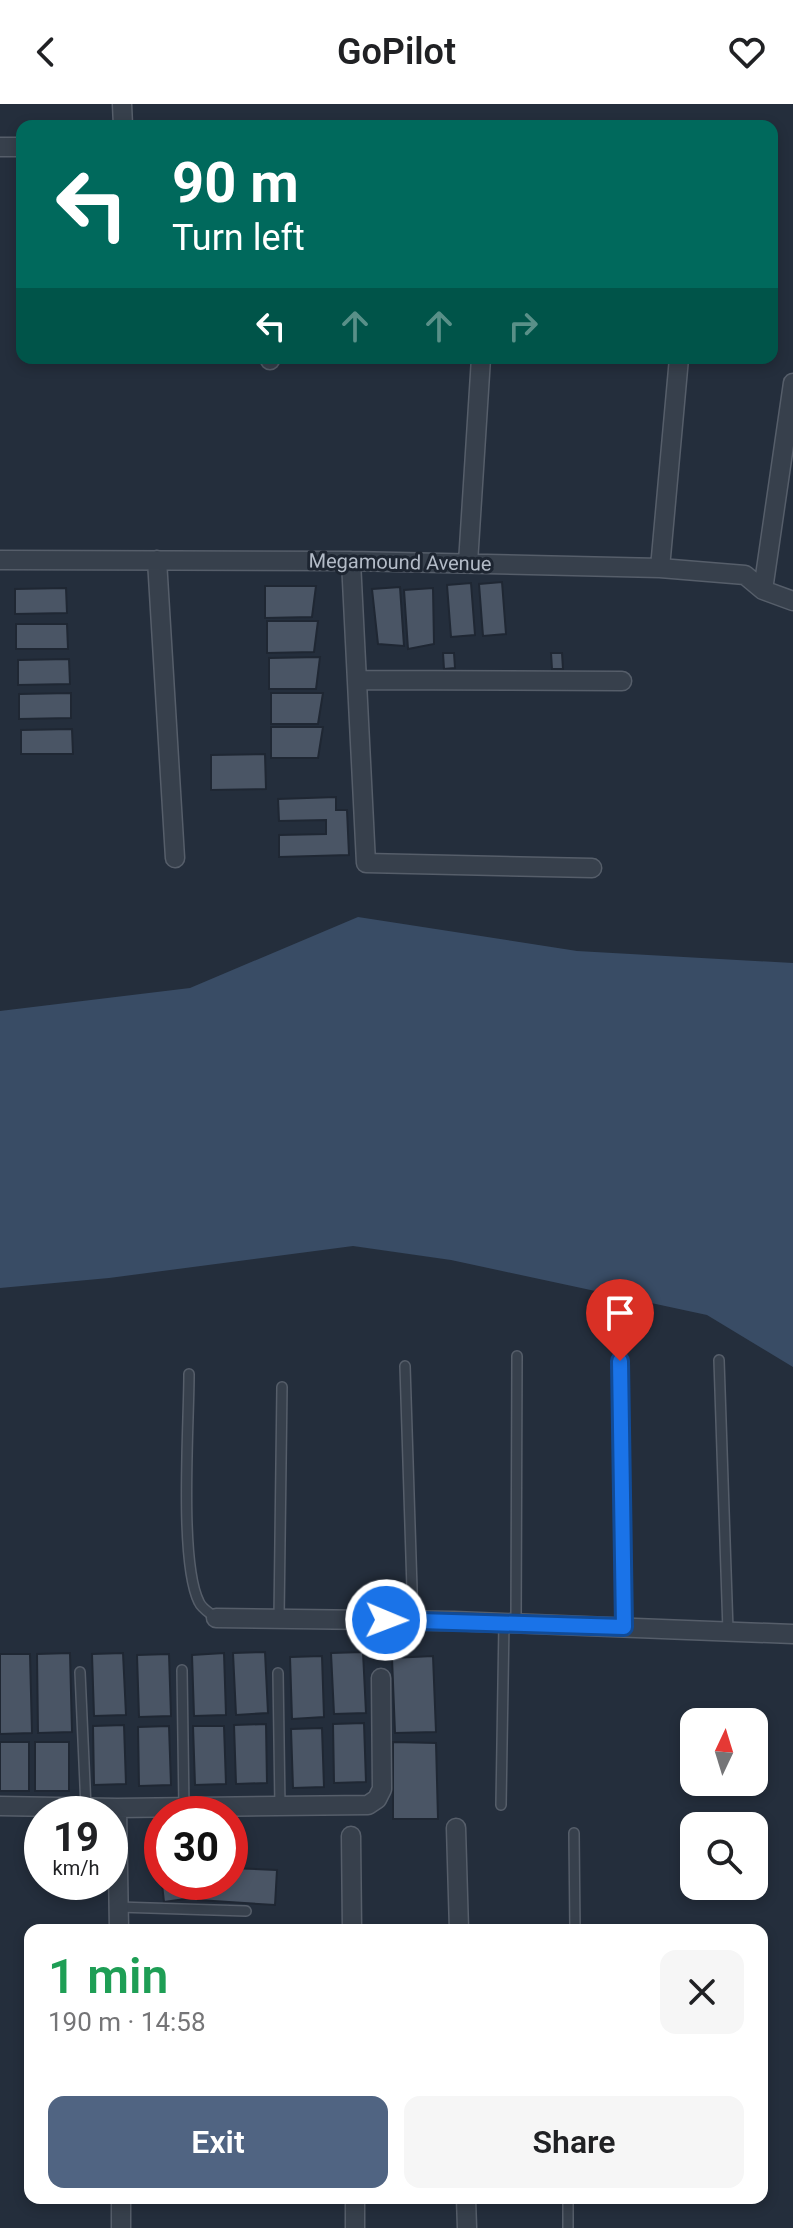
<!DOCTYPE html>
<html lang="en">
<head>
<meta charset="utf-8">
<style>
  :root { --surface:#fff; --page:#f6f6f6; --text:#202124; --muted:#757577; --accent:#506482 }
  body { margin:0; font-family:Roboto,sans-serif; background:var(--page); color:var(--text); height:100vh; display:flex; flex-direction:column; font-size:30px; white-space:nowrap }
  * { box-sizing:border-box; margin:0 }
  p { font-size:26px; color:var(--muted) }
  .icon { flex:none; width:44px; height:44px; fill:none; stroke:currentColor; stroke-width:2; stroke-linecap:round; stroke-linejoin:round }
  .map { position:relative; flex:1; overflow:hidden }
  .panel { position:absolute; left:24px; top:1820px; width:744px; height:280px; display:flex; flex-direction:column; background:var(--surface); border-radius:16px; box-shadow:0 4px 12px #0003 }
  .panel>* { flex:none }
  .top-card { position:absolute; left:16px; top:16px; width:762px; height:244px; border-radius:16px; box-shadow:0 4px 12px #0003; background:#00695c; color:#fff; overflow:hidden }
  .needle { width:52px; rotate:4deg }
  .controls { position:absolute; left:680px; top:1604px; display:grid; gap:16px }
  .controls a { display:grid; place-items:center; width:88px; height:88px; border-radius:16px; background:var(--surface); box-shadow:0 4px 12px #0003; font-size:40px }
  .speed { position:absolute; left:24px; top:1692px; display:flex; gap:16px; font-size:40px; font-weight:700; text-align:center }
  .speed>* { display:grid; place-content:center; width:104px; height:104px; border-radius:50%; background:var(--surface); box-shadow:0 4px 12px #0003; line-height:1 }
  .speed small { font-size:20px; font-weight:400 }
  .speed .limit { border:12px solid #d22; background:#fff; color:#111 }
  .pin { position:absolute; display:grid; place-items:center; width:68px; height:68px; color:#fff; margin:-82px -34px; border-radius:50% 50% 50% 0; rotate:-45deg; box-shadow:0 0 8px #0007 }
  .pin .icon { rotate:45deg }
  .me { position:absolute; width:88px; margin:-44px; rotate:91deg; stroke-linejoin:round; filter:drop-shadow(0 0 6px #0008) }
  .turn { display:flex; align-items:center; gap:28px; height:168px; padding:0 24px; font-size:36px }
  .turn .icon { width:104px; height:104px; stroke-width:2.5 }
  .turn b { display:block; font-size:56px; line-height:68px }
  .lanes { display:flex; align-items:center; height:76px; padding:0 24px; background:#0003; justify-content:center; gap:40px; direction:ltr }
  .lanes .off { opacity:.35 }
  .round { display:grid; place-items:center; flex:none; width:84px; height:84px; border-radius:16px; background:var(--page) }
  .overview { display:flex; align-items:center; justify-content:space-between; height:136px; padding:0 24px }
  h1 { font-size:48px; font-weight:600; line-height:60px; color:#1e9e55 }
  .cta { display:flex; gap:16px; margin-top:auto; padding:16px 24px }
  .cta a { flex:1; height:92px; border-radius:16px; background:var(--accent); color:#fff; font-size:32px; font-weight:600; line-height:92px; text-align:center }
  .cta a+a { background:var(--page); color:var(--text) }
  header { display:flex; justify-content:space-between; align-items:center; height:104px; padding:0 24px; background:var(--surface); font-size:36px; font-weight:600 }
  .map>svg:first-child { display:block }
  .water { fill:#394c65 }
  .building { fill:#4a5565; stroke:#1f2733; stroke-width:2 }
  .lines { fill:none; stroke-linecap:round; stroke-linejoin:round }
  .lane-casing { stroke:#565e6a; stroke-width:12 }
  .street-casing { stroke:#565e6a; stroke-width:21 }
  .lane { stroke:#37404c; stroke-width:9 }
  .street { stroke:#37404c; stroke-width:18 }
  .route-casing { stroke:#114b97; stroke-width:20 }
  .route { stroke:#1a73e8; stroke-width:14 }
  .labels { text-anchor:middle; stroke-width:6; stroke-linejoin:round; paint-order:stroke }
  .street-label { font-size:20px; fill:#b3bbc7; stroke:#1d2531 }
</style>
</head>
<body>
<header><svg class="icon" aria-label="back" viewBox="0 0 24 24"><path d="M15 5l-7 7 7 7"/></svg>GoPilot<svg class="icon" aria-label="heart" viewBox="0 0 24 24"><path d="M12 20l-8-8c-3-5 5-10 8-4 3-6 11-1 8 4z"/></svg></header>
<div class="map">
<svg width="793" height="2124" viewBox="0 0 793 2124">
  <rect width="100%" height="100%" fill="#242e3c"/>
  <path class="water" d="M358,813L577,847L793,859V1263L707,1211L451,1156L353,1142L109,1174L0,1184V907L190,884Z"/>
  <path class="building" d="M502,478L506,530L483,532L479,480Z
    M471,479L475,531L451,533L447,481Z
    M265,482H316L312,513L265,514Z
    M400,483L404,542L378,540L372,485Z
    M66,484L67,509L15,510V485Z
    M433,484L434,540L408,545L404,486Z
    M267,517H318L314,548L267,549Z
    M16,520H67L68,545H16Z
    M443,549H454L455,564L444,565Z
    M551,549H562L563,565H552Z
    M320,553L316,585H269V554Z
    M69,555L70,580L18,581V556Z
    M71,589V614L19,615V590Z
    M271,589H323L318,620H271Z
    M271,623H323L318,654H271Z
    M72,625L73,650H21V626Z
    M265,650L266,685L211,686V651Z
    M336,693V706H347L349,751L279,753V731L326,730V716L279,717L278,695Z
    M265,1548L268,1609L236,1611L233,1549Z
    M363,1548L366,1609L334,1610L331,1549Z
    M70,1549L72,1628L38,1629L37,1550Z
    M123,1549L126,1611L94,1612L92,1550Z
    M224,1549L226,1611L194,1612L192,1551Z
    M0,1550H30L32,1629L0,1630Z
    M169,1550L171,1612L139,1613L137,1551Z
    M322,1552L324,1613L292,1615L290,1553Z
    M433,1552L436,1628L395,1629L392,1554Z
    M364,1619L366,1678L334,1679L333,1620Z
    M266,1620L267,1679L236,1680L234,1621Z
    M124,1621L126,1680L94,1681L93,1622Z
    M169,1622L171,1681L139,1682L138,1623Z
    M193,1622H224L226,1680L195,1681Z
    M322,1624L324,1683L293,1684L291,1625Z
    M0,1638H29V1687H0Z
    M35,1638H69V1687H35Z
    M393,1638L436,1639L438,1715H393Z
    M230,1764L277,1766L275,1801L198,1796L199,1778H230Z
    M190,1778L192,1794L164,1798L162,1780Z
    M200,1822L278,1826H200Z
    M193,1823V1826H144V1825Z
    M187,2094H232V2096H187Z
    M239,2094H284V2096L240,2097Z"/>
  <g class="lines">
    <defs>
      <path id="lane" d="M719,1256L728,1527
        M620,1257L624,1523
        M405,1262L413,1517
        M189,1270C189,1321 179,1458 199,1498C202,1505 210,1509 216,1514
        M279,1514L282,1283
        M516,1519L517,1252
        M182,1566L184,1704
        M80,1568L86,1704
        M278,1569L280,1703
        M501,1701L504,1519
        M574,1729L575,1826
        M118,1803L246,1807
        M568,2124V2094"/>
      <path id="street" d="M122,0L123,22
        M0,43H22
        M270,256V254
        M0,456L351,457L660,464L745,471L763,486L793,497
        M157,456L175,754
        M351,457L366,759L592,764
        M468,459L481,254
        M660,464L679,254
        M763,486L793,279
        M357,576L622,577
        M216,1514L454,1517L793,1530
        M0,1702L117,1704L119,1826
        M117,1704L368,1701L377,1695L382,1685L381,1574
        M456,1724L459,1826
        M351,1732L352,1826
        M121,2094V2124
        M355,2094V2124
        M466,2094L467,2124"/>
    </defs>
    <use href="#lane" class="lane-casing"/>
    <use href="#street" class="street-casing"/>
    <use href="#lane" class="lane"/>
    <use href="#street" class="street"/>
  </g>
  <g class="lines">
    <defs>
      <path id="route" d="M386,1516L624,1523L620,1257"/>
    </defs>
    <use href="#route" class="route-casing"/>
    <use href="#route" class="route"/>
  </g>
  <g class="labels">
    <g class="street-label">
      <text transform="translate(400 458) rotate(1)" y="7">Megamound Avenue</text>
    </g>
  </g>
</svg>
<div class="controls">
<a><svg class="needle" viewBox="-14 -14 28 28"><path d="M0-13l5 13h-10z" fill="#e53935"/><path d="M0 13l5-13h-10z" fill="#757577"/></svg></a>
<a><svg class="icon" aria-label="search" viewBox="0 0 24 24"><circle cx="10" cy="10" r="6"/><path d="M15 15l6 6"/></svg></a>
</div>
<div class="speed"><div>19<small>km/h</small></div><div class="limit">30</div></div>
<div class="pin" style="left:620px;top:1257px;background:#d93025"><svg class="icon" aria-label="arrive" viewBox="0 0 24 24"><path d="M6 21V4h12l-3 4 3 4H6"/></svg></div>
<svg class="me" style="left:386px;top:1516px" viewBox="-20 -20 40 40"><circle r="17" fill="#1a73e8" stroke="#fff" stroke-width="3"/><path d="M0-11L8 9 0 5-8 9z" fill="#fff"/></svg>
<div class="top-card">
<div class="turn"><svg class="icon" aria-label="left" viewBox="0 0 24 24"><path d="M17 20v-9H6M10 6l-5 5 5 5"/></svg><div><b>90 m</b>Turn left</div></div>
<div class="lanes"><svg class="icon" aria-label="left" viewBox="0 0 24 24"><path d="M17 20v-9H6M10 6l-5 5 5 5"/></svg><svg class="icon off" aria-label="ahead" viewBox="0 0 24 24"><path d="M12 20V5M6 11l6-6 6 6"/></svg><svg class="icon off" aria-label="ahead" viewBox="0 0 24 24"><path d="M12 20V5M6 11l6-6 6 6"/></svg><svg class="icon off" aria-label="right" viewBox="0 0 24 24"><path d="M7 20v-9h11M14 6l5 5-5 5"/></svg></div>
</div>
<section class="panel">
<div class="overview"><div><h1>1 min</h1><p>190 m · 14:58</p></div><a class="round"><svg class="icon" aria-label="close" viewBox="0 0 24 24"><path d="M6 6l12 12M18 6L6 18"/></svg></a></div>
<div class="cta"><a>Exit</a><a>Share</a></div>
</section>
</div>
</body>
</html>
